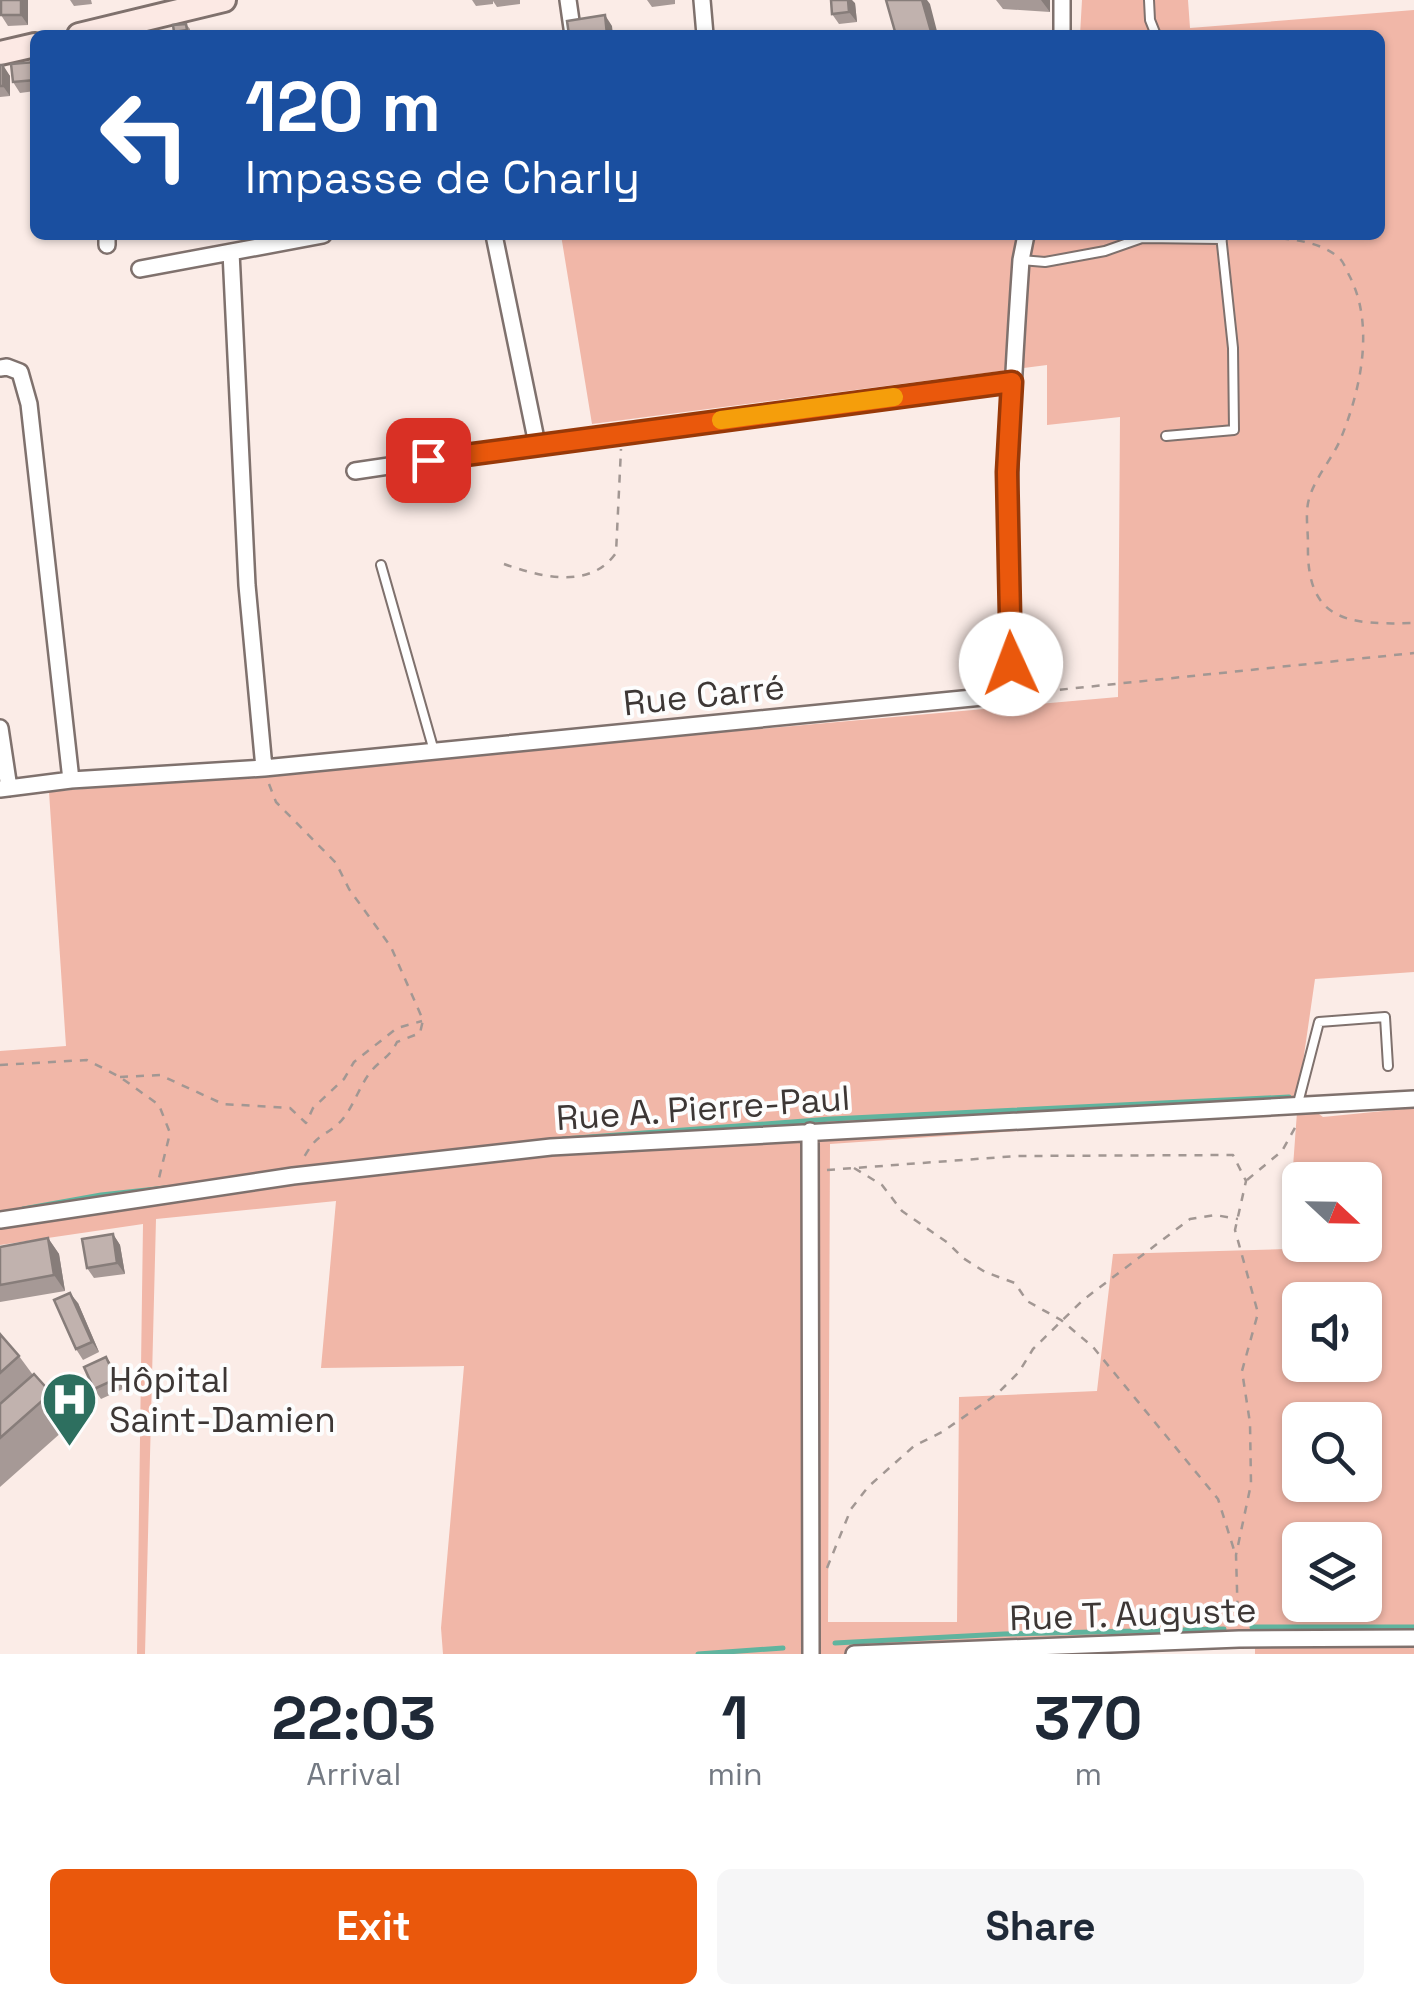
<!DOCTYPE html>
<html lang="en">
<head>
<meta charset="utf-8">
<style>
  :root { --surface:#fff; --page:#f6f6f7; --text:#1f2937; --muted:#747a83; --accent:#ea580c }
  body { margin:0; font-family:"Space Grotesk",sans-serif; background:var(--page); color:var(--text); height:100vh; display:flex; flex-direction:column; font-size:38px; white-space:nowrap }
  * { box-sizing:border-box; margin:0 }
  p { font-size:32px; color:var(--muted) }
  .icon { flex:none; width:55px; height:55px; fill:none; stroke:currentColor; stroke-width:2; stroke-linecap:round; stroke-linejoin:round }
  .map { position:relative; height:1654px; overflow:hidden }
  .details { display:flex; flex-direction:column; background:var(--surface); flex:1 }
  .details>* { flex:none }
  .top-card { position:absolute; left:30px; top:30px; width:1355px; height:210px; border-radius:15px; box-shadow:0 2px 8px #0004; background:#1a4fa0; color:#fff; overflow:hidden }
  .needle { width:65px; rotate:112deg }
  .tools { position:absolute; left:1282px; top:1162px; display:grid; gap:20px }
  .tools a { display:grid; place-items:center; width:100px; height:100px; border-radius:15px; background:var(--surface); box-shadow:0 2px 8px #0004; font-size:50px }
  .pin { position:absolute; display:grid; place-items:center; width:85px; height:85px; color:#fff; margin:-42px; border-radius:20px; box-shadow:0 5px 15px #0006 }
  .me { position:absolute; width:110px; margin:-55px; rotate:358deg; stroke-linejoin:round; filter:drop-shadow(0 0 8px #0008) }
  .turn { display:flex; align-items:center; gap:35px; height:210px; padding:0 50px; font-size:45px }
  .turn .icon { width:130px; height:130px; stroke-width:2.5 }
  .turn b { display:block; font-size:70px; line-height:85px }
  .eta { display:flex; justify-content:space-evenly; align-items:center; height:170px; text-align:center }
  .eta b { font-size:60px; font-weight:700; line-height:70px }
  .primary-button { display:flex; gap:20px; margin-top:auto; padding:20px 50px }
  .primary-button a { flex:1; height:115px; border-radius:15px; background:var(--accent); color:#fff; font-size:40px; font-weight:700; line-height:115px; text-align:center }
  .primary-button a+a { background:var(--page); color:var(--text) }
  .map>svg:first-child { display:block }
  .green { fill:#f1b7a8; fill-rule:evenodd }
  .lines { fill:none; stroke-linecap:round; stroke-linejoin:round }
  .stream { stroke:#60b49e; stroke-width:5 }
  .service-casing { stroke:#7f716d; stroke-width:12 }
  .minor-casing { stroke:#7f716d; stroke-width:20 }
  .secondary-casing { stroke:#7f716d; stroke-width:28 }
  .path { stroke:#a29793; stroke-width:2.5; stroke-dasharray:8 8; stroke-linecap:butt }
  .service { stroke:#fff; stroke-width:8 }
  .minor { stroke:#fff; stroke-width:15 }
  .secondary { stroke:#fce9e4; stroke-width:22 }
  .wall { fill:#a69996 }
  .shaded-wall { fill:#877d7a }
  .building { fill:#c1b2ae; stroke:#877d7a; stroke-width:2.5 }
  .route-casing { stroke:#983908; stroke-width:25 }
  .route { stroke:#ea580c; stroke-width:18 }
  .slow { stroke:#f59e0b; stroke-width:18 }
  .labels { text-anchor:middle; stroke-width:8; stroke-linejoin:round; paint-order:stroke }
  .street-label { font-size:35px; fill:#3d3735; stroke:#fdfdfd }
  .poi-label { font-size:35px; fill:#3d3735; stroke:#fdfdfd; text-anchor:start }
</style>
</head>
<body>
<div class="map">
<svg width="1414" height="1654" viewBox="0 0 1414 1654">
  <rect width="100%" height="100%" fill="#fbece7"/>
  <path class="green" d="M1082,0H1188L1190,28L1414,10V972L1315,979L1303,1062L1308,1106L1323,1117L1414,1108V1654H1255V1647H1191L1031,1654H443L441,1628L464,1366L321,1368L336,1201L156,1219L145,1654H137L143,1224L0,1245V1051L66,1046L49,792L1118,697L1120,417L1047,425V365L592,424L561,235H1380V35H1080ZM1297,1112L1287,1249L1113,1254L1097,1391L959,1397L957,1622H828L830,1144ZM1300,1180H1365V1245H1300ZM1300,1300H1365V1365H1300ZM1300,1420H1365V1485H1300ZM1300,1540H1365V1605H1300Z"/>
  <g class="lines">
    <path class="stream" d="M563,1139L831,1119L1289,1097
      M23,1209L101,1195L165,1188
      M1252,1627H1414
      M835,1643L1004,1634L1224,1629
      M698,1654L783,1648"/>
    <defs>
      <path id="service" d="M1149,0L1150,20L1156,35
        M1021,260L1045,262L1105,251L1142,238L1222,239
        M1166,436L1234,430L1233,348L1221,235
        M381,565L434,751
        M1298,1103L1319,1022L1385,1017L1388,1066"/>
      <path id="minor" d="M568,0L573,35
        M702,0L705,35
        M1062,35V0
        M107,235V245
        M494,235L537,444
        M231,252L247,585L264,768
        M140,269L323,235
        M0,368L7,367L20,372L29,404L71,780
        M355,471L537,444L1013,382
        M0,728L9,788
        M0,789L71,780L264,768L1013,694C1003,549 1011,405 1021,260L1026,235
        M810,1131L811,1654
        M0,1220L293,1176L551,1147L1414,1099
        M854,1654L1239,1639L1414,1638"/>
      <path id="secondary" d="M79,35L224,0
        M0,53L35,45"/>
    </defs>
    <use href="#service" class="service-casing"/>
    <use href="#minor" class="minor-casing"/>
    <use href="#secondary" class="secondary-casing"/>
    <path class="path" d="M1233,238C1266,238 1310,235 1337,256C1343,260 1346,269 1349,275C1375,324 1361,389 1341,438C1333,458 1315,477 1309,499C1305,512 1308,530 1308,544C1306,622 1348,625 1414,623
      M504,564C541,577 590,590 616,553L621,449
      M1028,693L1414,653
      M269,784L276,802L336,863L349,889L391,947L423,1020L420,1033L397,1042C391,1054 387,1056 377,1065C359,1081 355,1109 337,1125C318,1140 318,1134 304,1157
      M0,1065L87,1060L120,1077L159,1105L170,1133L159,1178
      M120,1077L160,1075L223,1104L290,1108L306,1123L313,1108L344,1079L354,1062L397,1028L422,1021
      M854,1168L882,1185L902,1211L948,1243L963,1258L985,1272L1015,1283L1027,1301L1061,1320L1093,1347L1218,1499L1235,1553
      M827,1170L1017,1156L1233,1155L1246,1181L1235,1230L1258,1313L1242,1371L1250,1423L1251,1484L1236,1555L1238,1623
      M1247,1180L1282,1151L1297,1124
      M827,1568L851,1509L868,1487L914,1446L942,1432L997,1394L1019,1372L1033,1349L1083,1300L1190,1219L1215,1215L1238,1219"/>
    <use href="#service" class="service"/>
    <use href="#minor" class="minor"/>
    <use href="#secondary" class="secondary"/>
  </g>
  <path class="wall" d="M28,0V25L8,26L1,15Z
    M70,0H91L92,4L74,6Z
    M472,0H520V4L497,7L493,1V4L476,6Z
    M647,0H675V4L652,7Z
    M996,0H1050V12L1003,9Z
    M855,3L857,22L839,24L832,14Z
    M186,24L190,29V35H176L174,32Z
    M35,62V91L20,93L13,82Z
    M0,65L10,76V96L0,97Z
    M113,1234L120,1245L125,1274L94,1278L87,1268Z
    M48,1238L59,1254L65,1291L0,1302V1247Z
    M78,1303L99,1352L83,1360L76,1349Z
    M0,1334L19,1356L33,1375L51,1393L72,1423L0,1487Z
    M106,1357L114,1368L123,1389L101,1399L94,1389Z"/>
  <path class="shaded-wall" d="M21,0H28V25L21,15Z
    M848,0H852L855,3L857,22L849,12Z
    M922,0H927L930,4L938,35H932Z
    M1041,0H1050V12Z
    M605,15L612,26L613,35H607Z
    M3,65L10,76V96L3,86Z
    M113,1234L120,1245L125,1274L117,1263Z
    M48,1238L59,1254L65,1291L54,1275Z
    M70,1293L78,1303L99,1352L92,1342Z
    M106,1357L114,1368L123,1389L116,1379Z"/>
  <path class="building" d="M1,0H21V15H1Z
    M831,0H848L849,12L832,14Z
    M886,0H922L932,35H896Z
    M605,15L607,35H569L567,21Z
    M186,24L187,30L174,32L173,25Z
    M35,62V80L13,82L11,64Z
    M0,65H3V86H0Z
    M113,1234L117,1263L87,1268L82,1239Z
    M48,1238L54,1275L0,1285V1247Z
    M70,1293L92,1342L76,1349L54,1300Z
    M0,1334L19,1356L0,1373Z
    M106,1357L116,1379L94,1389L84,1367Z
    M34,1374L51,1393L0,1438V1404Z"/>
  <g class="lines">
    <defs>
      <path id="route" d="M428,460L1012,382L1007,472L1011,664"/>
    </defs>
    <use href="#route" class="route-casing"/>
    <use href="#route" class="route"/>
    <path class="slow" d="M721,420L894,397"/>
  </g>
  <defs>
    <symbol id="hospital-pin" viewBox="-11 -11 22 30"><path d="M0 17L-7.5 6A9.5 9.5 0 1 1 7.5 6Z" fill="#2d6f5f" stroke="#fdfdfd"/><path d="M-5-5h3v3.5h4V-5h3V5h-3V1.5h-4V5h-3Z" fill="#fff"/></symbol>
  </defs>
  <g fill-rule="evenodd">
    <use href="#hospital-pin" x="38" y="1368" width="63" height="86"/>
  </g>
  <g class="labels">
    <g class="street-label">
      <text transform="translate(704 695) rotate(-6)" y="12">Rue Carré</text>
      <text transform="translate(703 1108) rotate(-4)" y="12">Rue A. Pierre-Paul</text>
      <text transform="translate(1133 1614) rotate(-2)" y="12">Rue T. Auguste</text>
    </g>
    <g class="poi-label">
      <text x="109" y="1392">Hôpital<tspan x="109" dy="40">Saint-Damien</tspan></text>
    </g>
  </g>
</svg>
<div class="tools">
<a><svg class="needle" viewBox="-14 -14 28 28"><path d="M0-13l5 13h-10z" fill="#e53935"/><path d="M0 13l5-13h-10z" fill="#747a83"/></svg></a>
<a><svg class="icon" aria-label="sound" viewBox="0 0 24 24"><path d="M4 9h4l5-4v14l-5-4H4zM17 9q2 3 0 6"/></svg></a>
<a><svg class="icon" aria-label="search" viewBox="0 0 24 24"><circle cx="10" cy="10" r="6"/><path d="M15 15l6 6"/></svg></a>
<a><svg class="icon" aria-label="layers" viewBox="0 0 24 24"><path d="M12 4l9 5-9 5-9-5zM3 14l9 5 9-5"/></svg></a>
</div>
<div class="pin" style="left:428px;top:460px;background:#d93025"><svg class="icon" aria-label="arrive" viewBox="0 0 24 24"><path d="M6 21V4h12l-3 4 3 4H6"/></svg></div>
<svg class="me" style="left:1011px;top:664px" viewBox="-20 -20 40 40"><circle r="19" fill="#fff"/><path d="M0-13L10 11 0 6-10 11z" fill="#ea580c"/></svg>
<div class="top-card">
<div class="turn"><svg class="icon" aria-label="left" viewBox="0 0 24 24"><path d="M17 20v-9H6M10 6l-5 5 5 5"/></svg><div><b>120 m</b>Impasse de Charly</div></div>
</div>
</div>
<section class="details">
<div class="eta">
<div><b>22:03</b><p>Arrival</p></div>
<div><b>1</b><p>min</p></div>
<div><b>370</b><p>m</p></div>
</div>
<div class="primary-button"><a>Exit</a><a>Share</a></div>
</section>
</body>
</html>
